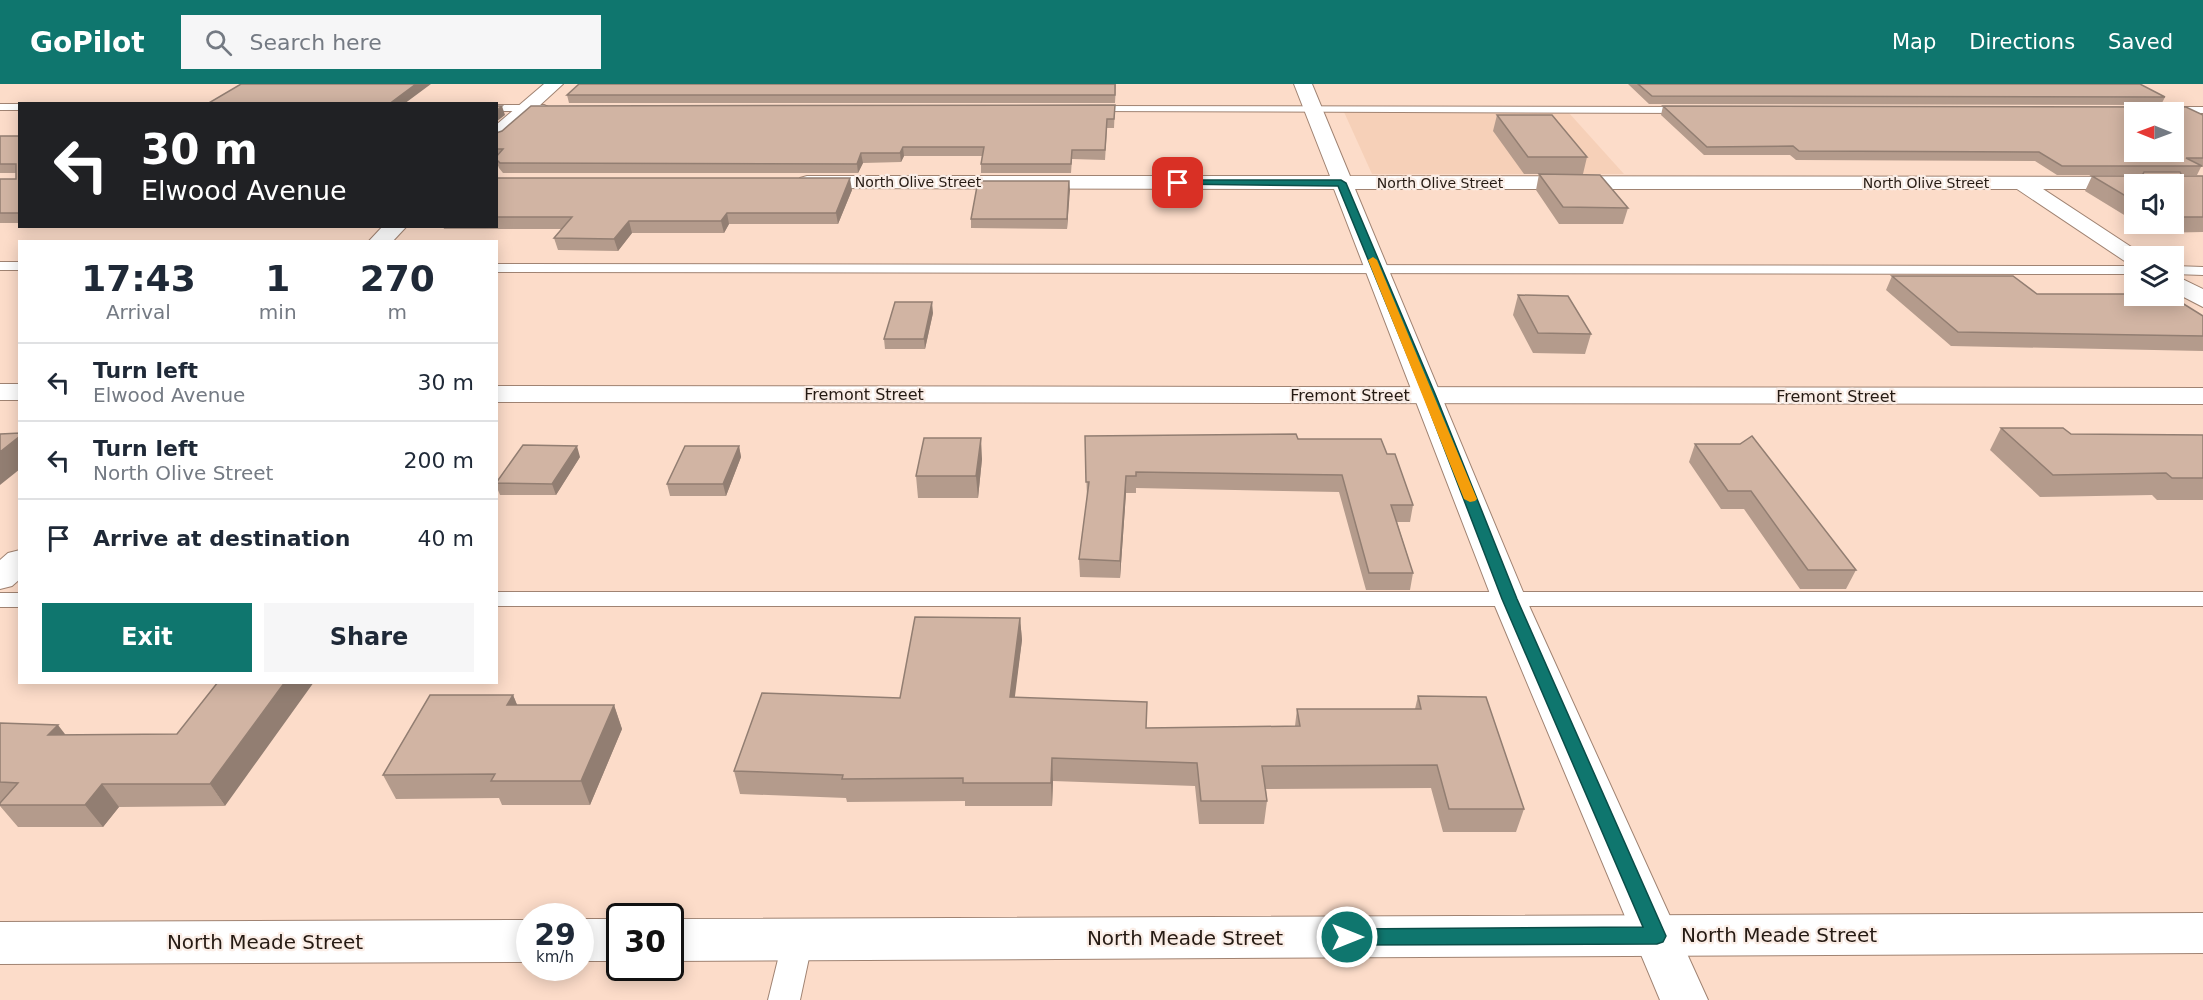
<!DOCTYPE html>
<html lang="en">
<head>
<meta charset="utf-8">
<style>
  :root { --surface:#fff; --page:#f6f6f7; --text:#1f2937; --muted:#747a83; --line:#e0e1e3; --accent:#0f766e }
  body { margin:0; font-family:"DejaVu Sans",sans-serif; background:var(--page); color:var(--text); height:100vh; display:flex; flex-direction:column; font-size:22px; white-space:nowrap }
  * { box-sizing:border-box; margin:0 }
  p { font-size:20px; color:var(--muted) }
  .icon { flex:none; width:33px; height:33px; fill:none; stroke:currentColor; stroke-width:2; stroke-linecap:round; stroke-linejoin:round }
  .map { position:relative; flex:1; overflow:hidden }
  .details { position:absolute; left:18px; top:156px; width:480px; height:444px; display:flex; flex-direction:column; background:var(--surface); border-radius:0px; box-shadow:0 3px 15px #0003 }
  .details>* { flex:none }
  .banner { position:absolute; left:18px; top:18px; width:480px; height:126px; border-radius:0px; box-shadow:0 3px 15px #0003; background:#202124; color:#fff; overflow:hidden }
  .needle { width:39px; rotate:271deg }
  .tools { position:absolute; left:2124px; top:18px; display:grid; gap:12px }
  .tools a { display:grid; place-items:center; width:60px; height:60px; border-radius:0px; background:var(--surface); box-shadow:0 3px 15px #0003; font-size:30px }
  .speed { position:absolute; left:516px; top:819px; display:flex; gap:12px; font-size:30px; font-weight:700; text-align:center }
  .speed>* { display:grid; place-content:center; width:78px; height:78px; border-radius:50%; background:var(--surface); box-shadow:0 3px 15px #0003; line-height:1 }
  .speed small { font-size:15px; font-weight:400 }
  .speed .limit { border:3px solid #111; border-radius:9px; background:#fff; color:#111 }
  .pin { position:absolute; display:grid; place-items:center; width:51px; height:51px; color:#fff; margin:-26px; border-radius:12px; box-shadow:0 3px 9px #0006 }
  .me { position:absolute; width:66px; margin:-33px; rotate:90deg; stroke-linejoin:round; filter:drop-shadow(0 0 4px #0008) }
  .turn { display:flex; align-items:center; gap:21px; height:126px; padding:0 24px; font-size:27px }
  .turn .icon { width:78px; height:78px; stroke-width:2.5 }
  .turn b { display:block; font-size:42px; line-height:51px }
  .eta { display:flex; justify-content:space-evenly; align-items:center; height:102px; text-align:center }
  .eta b { font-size:36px; font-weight:700; line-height:42px }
  .button { display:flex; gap:12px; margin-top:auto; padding:12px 24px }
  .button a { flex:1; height:69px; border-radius:0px; background:var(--accent); color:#fff; font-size:24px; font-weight:700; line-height:69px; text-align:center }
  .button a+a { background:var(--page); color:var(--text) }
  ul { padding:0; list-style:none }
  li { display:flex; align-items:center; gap:18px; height:78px; padding:0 24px; border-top:2px solid var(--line) }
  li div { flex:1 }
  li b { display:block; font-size:22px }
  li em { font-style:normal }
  header { display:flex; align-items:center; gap:36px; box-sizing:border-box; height:84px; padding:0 30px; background:var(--accent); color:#fff }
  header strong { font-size:28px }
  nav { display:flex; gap:33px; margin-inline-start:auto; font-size:21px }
  .search { width:420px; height:54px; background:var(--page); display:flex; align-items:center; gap:15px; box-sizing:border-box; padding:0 21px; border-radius:0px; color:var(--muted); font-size:22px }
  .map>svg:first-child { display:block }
  .built { fill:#f6d0b8 }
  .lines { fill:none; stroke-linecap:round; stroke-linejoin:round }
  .lane-casing { stroke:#a08372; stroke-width:2 }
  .street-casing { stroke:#a08372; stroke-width:2 }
  .secondary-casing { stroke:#a08372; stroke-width:2 }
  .lane { fill:#fff; fill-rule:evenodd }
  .street { fill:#fff; fill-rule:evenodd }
  .secondary { fill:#fff; fill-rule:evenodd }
  .wall { fill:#b49b8c }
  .shaded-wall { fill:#927e72 }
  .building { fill:#d1b4a3; stroke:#927e72; stroke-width:1.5; fill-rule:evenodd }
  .route { fill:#0f766e; stroke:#0a4d48; stroke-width:1.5 }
  .slow { fill:#f59e0b }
  .labels { text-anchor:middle; stroke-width:4.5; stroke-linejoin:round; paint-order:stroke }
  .far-street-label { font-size:14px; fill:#251a13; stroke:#faede6 }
  .street-label { font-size:16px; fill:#251a13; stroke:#faede6 }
  .near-street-label { font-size:20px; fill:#251a13; stroke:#faede6 }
</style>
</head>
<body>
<header>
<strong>GoPilot</strong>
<div class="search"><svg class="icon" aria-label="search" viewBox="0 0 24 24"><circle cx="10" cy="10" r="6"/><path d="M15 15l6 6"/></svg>Search here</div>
<nav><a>Map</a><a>Directions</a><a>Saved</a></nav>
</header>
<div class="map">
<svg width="2203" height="916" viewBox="0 0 2203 916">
  <rect width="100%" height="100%" fill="#fcdcc9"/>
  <path class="built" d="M1344,28L1569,29L1624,90H1372Z"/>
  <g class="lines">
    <defs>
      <path id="lane" d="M0,20H20V26H0Z
        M496,21H544L550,24L544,27H496Z
        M1084,22L1690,23L1696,26L1690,29L1088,27L1084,26Z
        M2165,23H2203V29L2161,28V24Z
        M0,178H20V186H0Z
        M496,180L2134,182V190L496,188Z
        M2174,182L2203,183V191L2174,190Z
        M496,508H2203V522H496Z
        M0,509H20V523H0Z
        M798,842L809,846L813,855L800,916H768L783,855L787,846Z"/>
      <path id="street" d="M544,0H563L503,55L496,57V41Z
        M2021,93L2028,95L2145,172H2134V180L2126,178L2014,103L2011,99L2014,95Z
        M383,142H407L392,158H368Z
        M2174,191L2203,205V223L2174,208Z
        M0,300H20V316H0Z
        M496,302L2203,304V320L496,318Z
        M20,466V495L12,502L0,505V476L8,469Z
        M2203,829V869L670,877V835Z
        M580,835H620V877H580Z
        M530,836V878L0,880V838Z"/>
      <path id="secondary" d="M1294,0H1312L1350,92L2203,93V105H2174V100H2134V105H1355L1526,515L1708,916H1660L1492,515L1334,105L807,104L800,102L797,98L800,94L807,92H1330Z"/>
    </defs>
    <use href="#lane" class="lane-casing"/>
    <use href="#street" class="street-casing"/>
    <use href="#secondary" class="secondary-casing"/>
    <use href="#lane" class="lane"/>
    <use href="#street" class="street"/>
    <use href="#secondary" class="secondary"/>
  </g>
  <path class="wall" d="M1116,0L1115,19H569L567,11Z
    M1628,0H2140L2165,13L2161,21L1649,20Z
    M1115,21L1114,44H1107L1105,76L1072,75L1071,89H981V80L982,72H904L901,78L863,79L858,89H503L499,84L496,77V49Z
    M1663,22L2203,31V83H2201L2197,91H2182V92H2203V148L2154,149L2139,140H2174V100H2134V137L2085,107L2092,92H2142L2143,91H2057L2035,77L1796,76L1790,71H1704L1661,31Z
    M1497,31L1587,73L1583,90H1524L1493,47Z
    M0,52H20V139H0V95H16V89H0Z
    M1539,90L1628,124L1623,140H1559L1536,106Z
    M496,94L852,106L838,140H729L724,149H632L618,167L558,166L554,154L562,145H444L443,142H496Z
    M1069,97L1067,145L971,144V135Z
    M1892,192L2037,210L2203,232V267L1951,262L1886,206Z
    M1518,211L1591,250L1585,270L1533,269L1513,231Z
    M933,229L925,265H885L884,255Z
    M2001,344L2071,350L2203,351V416H2157L2152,411L2040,413L1990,366Z
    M1085,352L1298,355L1387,370L1413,421L1410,438H1397L1413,489L1410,506H1366L1339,408L1136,404V409H1126L1120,494L1080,493L1079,475L1087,414Z
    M1695,360L1856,486L1846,505H1800L1744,425H1721L1689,378Z
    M739,362L741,373L726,412H670L667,400Z
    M580,373L556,411H500L496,401V398Z
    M982,375L978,414H918L916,392Z
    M1020,534L1022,556L1014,613L1146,644L1295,642L1297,625H1415L1418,612L1524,725L1516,748H1443L1431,704L1266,705L1267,717L1264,740H1199L1195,702L1053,697L1052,722H965V717L847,718L846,714L740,710L734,687L900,614Z
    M513,611L517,621H614L622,645L590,721H502L499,714L396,715L383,691Z
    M0,639L65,651L177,650L225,722L119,723L103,743H18L0,722Z"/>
  <path class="shaded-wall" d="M416,0H431L404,20H389Z
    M502,22L505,31L496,38V27Z
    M903,63L904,72L901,78L900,69Z
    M861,69L863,79L858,89L857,80Z
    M850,94L852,106L838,140L836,129Z
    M1069,97L1070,106L1067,145V135Z
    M727,129L729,140L724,149L721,137Z
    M629,137L632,149L618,167L614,155Z
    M932,218L933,229L925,265L924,255Z
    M20,352V385L0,401V368Z
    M981,354L982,375L978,414L976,392Z
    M577,362L580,373L556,411L552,400Z
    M739,362L741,373L726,412L723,400Z
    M1126,392V409L1120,494V477Z
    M1020,534L1022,556L1012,636L1010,613Z
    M285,598H314L225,722L210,700Z
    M513,611L523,635L507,621Z
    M614,621L622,645L590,721L581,697Z
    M58,641L75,663L48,651Z
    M1052,674L1053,697L1052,722L1051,699Z
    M102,700L119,723L103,743L85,721Z"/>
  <path class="building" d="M241,0H416L389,20H207Z
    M579,0H1115V11H567Z
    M1638,0H2140L2165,13L1652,12Z
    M1115,21L1114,35H1107L1105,66H1072L1071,80H981L984,63H903L900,69H861L857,80L500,79L496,75V73L503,65H496V49L502,47L531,22Z
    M496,22H502L496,27Z
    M1663,22L2186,23L2203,31V74H2186L2202,82H2062L2039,68L1799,67L1793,62L1707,63ZM2134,28H2174V68H2134Z
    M1497,31H1552L1587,73H1528Z
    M0,52H20V129H0V95H16V80H0Z
    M2144,88H2180L2182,92H2203V133H2174V100H2134V117L2092,92H2142Z
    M1539,90L1600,91L1628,124L1563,123Z
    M496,94H850L836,129H727L721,137H629L614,155L554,154L572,133H496Z
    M978,97H1069L1067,135H971Z
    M1892,192H2013L2037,210H2134V212H2171L2203,232V252L1958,248Z
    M1518,211L1568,212L1591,250L1538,249Z
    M895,218H932L924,255H884Z
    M2001,344H2063L2071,350L2203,351V394H2172L2166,389L2053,391Z
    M20,349V352L0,368V350Z
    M1296,350L1298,355H1381L1387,370H1395L1413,421H1391L1413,489H1369L1342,391L1136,388V392H1126L1120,477L1079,475L1089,398H1086L1085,352Z
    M1752,352L1856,486H1808L1751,407H1728L1695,360H1740Z
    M924,354H981L976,392H916Z
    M523,361L577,362L552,400L496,399Z
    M685,362H739L723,400H667Z
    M915,533L1020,534L1010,613L1147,618L1146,644L1300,642L1297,625H1421L1418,612L1486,613L1524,725H1449L1437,681L1262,682L1267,717H1201L1197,679L1052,674L1051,699H963V694L842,695L843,691L734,687L762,609L900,614Z
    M218,598H285L210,700H102L85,721H0V719L18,699L0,698V639L58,641L48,651L177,650Z
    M430,611H513L507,621H614L581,697H491L495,690L383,691Z"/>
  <path class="route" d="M1178,96H1341L1346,99L1436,312L1517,515L1666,852L1663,858L1657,860L1347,861L1340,859L1337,853L1340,847L1347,845L1643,843L1502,515L1424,312L1338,102L1175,100Z"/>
  <path class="slow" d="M1373,173L1377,176L1477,415L1475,417L1470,418L1464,415L1368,176Z"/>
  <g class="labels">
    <g class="far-street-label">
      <text x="918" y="103">North Olive Street</text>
      <text x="1440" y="104">North Olive Street</text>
      <text x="1926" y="104">North Olive Street</text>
    </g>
    <g class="street-label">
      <text x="864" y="316">Fremont Street</text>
      <text x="1350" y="317">Fremont Street</text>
      <text x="1836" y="318">Fremont Street</text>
    </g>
    <g class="near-street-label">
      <text x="1779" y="858">North Meade Street</text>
      <text x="1185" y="861">North Meade Street</text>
      <text x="265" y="865">North Meade Street</text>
    </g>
  </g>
</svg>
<div class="tools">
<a><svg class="needle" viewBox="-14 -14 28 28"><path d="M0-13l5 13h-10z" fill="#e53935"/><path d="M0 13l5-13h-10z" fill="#747a83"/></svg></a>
<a><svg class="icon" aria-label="sound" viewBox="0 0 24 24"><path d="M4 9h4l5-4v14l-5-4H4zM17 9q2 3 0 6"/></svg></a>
<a><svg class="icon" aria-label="layers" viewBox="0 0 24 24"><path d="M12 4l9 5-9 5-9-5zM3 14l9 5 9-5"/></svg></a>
</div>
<div class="speed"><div>29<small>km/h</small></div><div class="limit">30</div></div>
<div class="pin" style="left:1178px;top:99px;background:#d93025"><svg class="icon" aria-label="arrive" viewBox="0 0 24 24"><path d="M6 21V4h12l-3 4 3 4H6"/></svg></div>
<svg class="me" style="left:1347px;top:853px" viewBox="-20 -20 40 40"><circle r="17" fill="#0f766e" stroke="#fff" stroke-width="3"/><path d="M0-11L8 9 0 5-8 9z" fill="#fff"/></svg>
<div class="banner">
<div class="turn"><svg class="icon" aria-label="left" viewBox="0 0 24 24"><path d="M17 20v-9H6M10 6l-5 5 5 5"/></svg><div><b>30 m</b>Elwood Avenue</div></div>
</div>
<section class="details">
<div class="eta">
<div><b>17:43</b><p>Arrival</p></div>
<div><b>1</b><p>min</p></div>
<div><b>270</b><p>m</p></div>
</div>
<ul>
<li><svg class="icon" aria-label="left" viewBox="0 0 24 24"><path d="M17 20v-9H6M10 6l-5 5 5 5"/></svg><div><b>Turn left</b><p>Elwood Avenue</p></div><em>30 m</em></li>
<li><svg class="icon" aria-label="left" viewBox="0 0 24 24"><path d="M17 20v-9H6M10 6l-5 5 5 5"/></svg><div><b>Turn left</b><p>North Olive Street</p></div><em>200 m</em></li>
<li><svg class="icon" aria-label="arrive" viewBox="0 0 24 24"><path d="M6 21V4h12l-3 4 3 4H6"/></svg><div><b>Arrive at destination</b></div><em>40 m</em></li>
</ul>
<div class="button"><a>Exit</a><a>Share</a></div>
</section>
</div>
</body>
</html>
